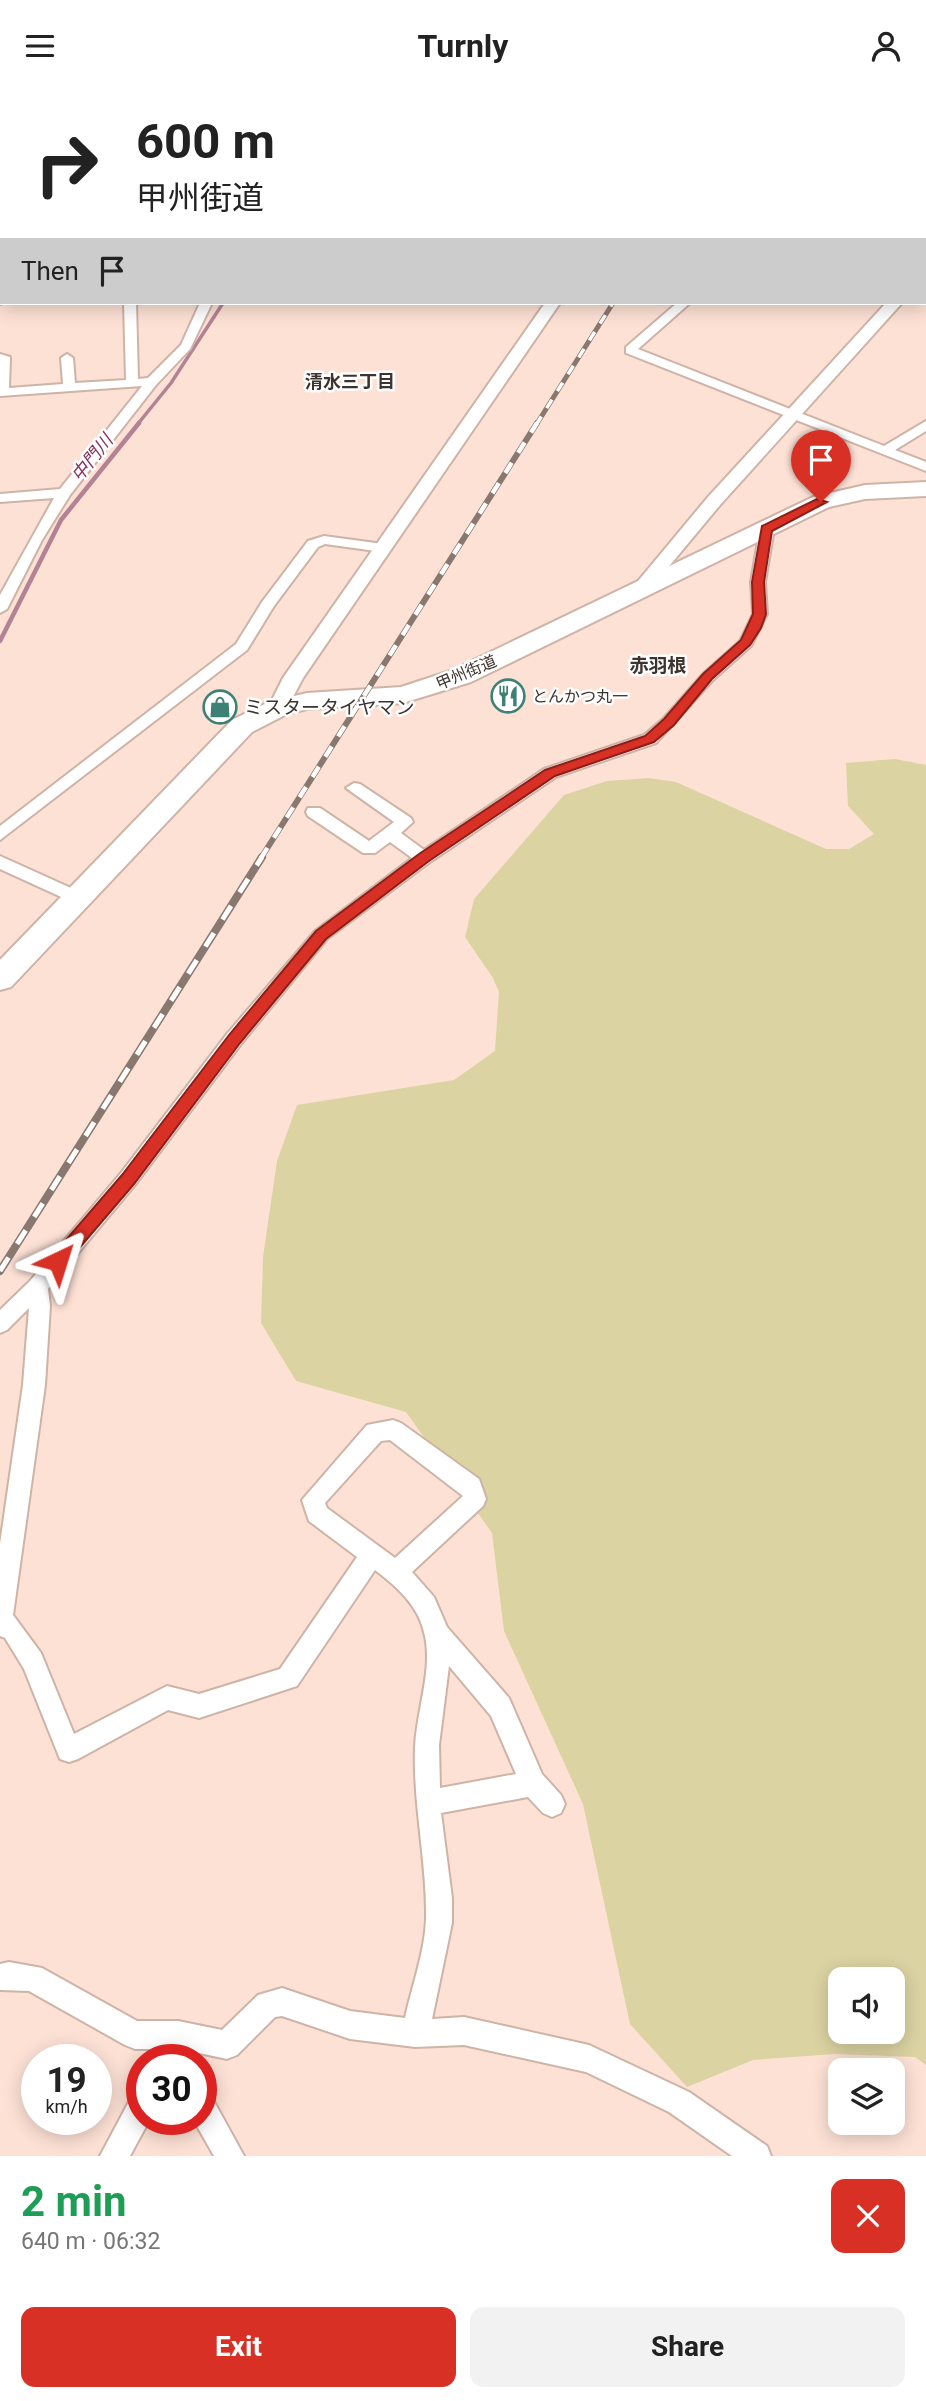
<!DOCTYPE html>
<html lang="en">
<head>
<meta charset="utf-8">
<style>
  :root { --surface:#fff; --page:#f2f2f2; --text:#222; --muted:#767676; --accent:#d93025 }
  body { margin:0; font-family:Roboto,"Noto Sans JP",sans-serif; background:var(--page); color:var(--text); height:100vh; display:flex; flex-direction:column; font-size:26px; white-space:nowrap }
  * { box-sizing:border-box; margin:0 }
  p { font-size:23px; color:var(--muted) }
  .icon { flex:none; width:38px; height:38px; fill:none; stroke:currentColor; stroke-width:2; stroke-linecap:round; stroke-linejoin:round }
  .map { position:relative; height:2065px; overflow:hidden }
  .drawer { display:flex; flex-direction:column; background:var(--surface); flex:1 }
  .drawer>* { flex:none }
  .hud { position:absolute; left:0px; top:0px; width:928px; height:214px; box-shadow:0 4px 18px #0003; background:#fff; color:var(--text); overflow:hidden }
  .controls { position:absolute; left:828px; top:1876px; display:grid; gap:14px }
  .controls a { display:grid; place-items:center; width:77px; height:77px; border-radius:14px; background:var(--surface); box-shadow:0 4px 18px #0003; font-size:35px }
  .speed { position:absolute; left:21px; top:1953px; display:flex; gap:14px; font-size:35px; font-weight:700; text-align:center }
  .speed>* { display:grid; place-content:center; width:91px; height:91px; border-radius:50%; background:var(--surface); box-shadow:0 4px 18px #0003; line-height:1 }
  .speed small { font-size:18px; font-weight:400 }
  .speed .limit { border:10px solid #d22; background:#fff; color:#111 }
  .pin { position:absolute; display:grid; place-items:center; width:60px; height:60px; color:#fff; margin:-72px -30px; border-radius:50% 50% 50% 0; rotate:-45deg; box-shadow:0 0 7px #0007 }
  .pin .icon { rotate:45deg }
  .me { position:absolute; width:77px; margin:-38px; rotate:41deg; stroke-linejoin:round; filter:drop-shadow(0 0 5px #0008) }
  .turn { display:flex; align-items:center; gap:24px; height:147px; padding:0 21px; font-size:32px }
  .turn .icon { width:91px; height:91px; stroke-width:2.5 }
  .turn b { display:block; font-size:49px; line-height:60px }
  .then { display:flex; align-items:center; height:66px; padding:0 21px; background:#0003; gap:14px; font-size:26px }
  .round { display:grid; place-items:center; flex:none; width:74px; height:74px; border-radius:14px; background:var(--page) }
  .head { display:flex; align-items:center; justify-content:space-between; height:119px; padding:0 21px }
  h1 { font-size:42px; font-weight:700; line-height:52px; color:#1e9e55 }
  .primary-button { display:flex; gap:14px; margin-top:auto; padding:14px 21px }
  .primary-button a { flex:1; height:80px; border-radius:14px; background:var(--accent); color:#fff; font-size:28px; font-weight:700; line-height:80px; text-align:center }
  .primary-button a+a { background:var(--page); color:var(--text) }
  header { display:flex; justify-content:space-between; align-items:center; height:91px; padding:0 21px; background:var(--surface); font-size:32px; font-weight:700 }
  .map>svg:first-child { display:block }
  .green { fill:#dcd3a3; fill-rule:evenodd }
  .lines { fill:none; stroke-linecap:round; stroke-linejoin:round }
  .stream-far1 { stroke:#b48295; stroke-width:3.5 }
  .stream { stroke:#b48295; stroke-width:4.5 }
  .minor-casing { stroke:#ceb3a7; stroke-width:4 }
  .tertiary-casing { stroke:#ceb3a7; stroke-width:4 }
  .trunk-casing { stroke:#ceb3a7; stroke-width:4 }
  .minor { fill:#fff; fill-rule:evenodd }
  .tertiary { fill:#fff; fill-rule:evenodd }
  .trunk { fill:#fff; fill-rule:evenodd }
  .rail-far2-casing { stroke:#897870; stroke-width:5 }
  .rail-far1-casing { stroke:#897870; stroke-width:6 }
  .rail-casing { stroke:#897870; stroke-width:8 }
  .rail-far2 { stroke:#fff; stroke-width:3.5; stroke-dasharray:10; stroke-linecap:butt }
  .rail-far1 { stroke:#fff; stroke-width:4.5; stroke-dasharray:12; stroke-linecap:butt }
  .rail { stroke:#fff; stroke-width:5; stroke-dasharray:16; stroke-linecap:butt }
  .route { fill:#d93025; stroke:#8d1f18; stroke-width:2 }
  .labels { text-anchor:middle; stroke-width:5; stroke-linejoin:round; paint-order:stroke }
  .far-street-label { font-size:16px; fill:#3e342f; stroke:#fff }
  .far-poi-label { font-size:16px; fill:#3e342f; stroke:#fff; text-anchor:start }
  .far-neighbourhood-label { font-size:18px; font-weight:bold; fill:#3e342f; stroke:#fff }
  .far-water-label { font-size:18px; font-style:italic; fill:#84345d; stroke:#fff }
  .far-quarter-label { font-size:19px; font-weight:bold; fill:#3e342f; stroke:#fff }
  .poi-label { font-size:19px; fill:#3e342f; stroke:#fff; text-anchor:start }
</style>
</head>
<body>
<header><svg class="icon" aria-label="menu" viewBox="0 0 24 24"><path d="M4 6h16M4 12h16M4 18h16"/></svg>Turnly<svg class="icon" aria-label="person" viewBox="0 0 24 24"><circle cx="12" cy="8" r="4"/><path d="M4 21q1-7 8-7t8 7"/></svg></header>
<div class="map">
<svg width="926" height="2065" viewBox="0 0 926 2065">
  <rect width="100%" height="100%" fill="#fde1d5"/>
  <path class="green" d="M895,668L926,674V1974L915,1966L834,1963L753,1969L687,1996L630,1933L583,1713L504,1540L492,1442L406,1321L296,1290L261,1232L263,1166L277,1070L297,1014L454,989L495,960L499,901L493,887L465,846L474,808L564,704L607,690L649,687L676,691L826,758H849L874,743L848,715L846,672ZM840,1888H892V1941H840Z"/>
  <g class="lines">
    <path class="stream-far1" d="M137,334L171,292L223,212"/>
    <path class="stream" d="M0,550L61,429L139,332"/>
    <defs>
      <path id="minor" d="M113,0H123V2H113Z
        M456,0H474L475,2H457Z
        M547,0H565L566,2H548Z
        M579,0H597L578,2Z
        M621,0H637L620,2Z
        M833,0H846L832,2Z
        M890,0H907L906,2Z
        M917,0H926V4V2Z
        M0,124H2L0,131Z
        M0,205L3,212L0,213Z
        M124,212H136L138,288L148,287L181,254L200,212H212L190,258L156,294L70,404L42,449L7,518L0,522V504L54,407L0,411V403L60,398L142,295L0,305V263L10,266L9,297L63,293L61,267L67,263L73,267L75,292L126,289Z
        M677,212H690L638,258L884,355L926,330V340L895,359L926,371V380L626,262V256Z
        M767,434L774,438L765,491L767,523L751,555L713,589L656,652L556,686L430,771L327,848L241,953L135,1094L48,1198L50,1215L45,1294L13,1524L41,1562L74,1643L167,1595L199,1603L280,1578L357,1466L309,1430L302,1409L367,1334L393,1329L401,1332L479,1388L486,1408L483,1415L412,1481L434,1506L447,1536L509,1607L542,1683L561,1704L565,1713L561,1722L552,1726L543,1722L528,1706L441,1722L452,1807V1832L432,1928L464,1926L589,1954L689,2001L767,2055L771,2065H732L669,2021L586,1981L464,1954L415,1956L350,1948L282,1925L275,1926L237,1964L227,1968L185,1959L181,1969H153L158,1958H135L125,1954L29,1900L0,1899V1873L9,1871L42,1877L137,1930H178L222,1939L258,1904L282,1897L350,1920L405,1927C412,1895 425,1860 426,1828C427,1771 413,1715 415,1657C416,1620 434,1577 424,1541C418,1514 396,1495 375,1479L297,1595L199,1627L168,1619L78,1668L69,1671L60,1668L24,1578L5,1547L0,1545V1453L23,1294L29,1217L7,1239L0,1242V1219L30,1190L121,1082L227,943L315,840L412,767L390,751L375,762H363L308,725L306,721L308,717H320L369,750L394,731L346,697L354,692L360,693L411,727L413,731L401,742L424,759L544,678L644,644L663,628L703,583L740,550L753,523L751,491L760,438ZM390,1349L463,1405L395,1467L327,1417L325,1412L381,1350ZM449,1575L491,1625L516,1683L440,1697L439,1654Z
        M324,445L383,453L390,457L383,461L325,453L318,456L274,515L247,559L0,749V735L236,553L262,511L308,450Z
        M0,765L82,802L85,806L82,810H70L0,778Z
        M142,2001V2028H150L130,2065H100L132,2005Z
        M201,2001L211,2005L244,2065H214L193,2028H201Z"/>
      <path id="tertiary" d="M417,0H429L430,2H418Z
        M0,52H2V60H0Z
        M545,212H560L303,587L285,621H271L268,617L283,587Z
        M886,212H902L720,414L646,503H634L631,499L634,495L708,406Z"/>
      <path id="trunk" d="M926,391V405L865,408L829,416L471,591L403,612L307,618L287,623L252,641L11,896L0,899V869L232,629L269,611L307,602L401,596L453,579L813,406L865,394Z"/>
    </defs>
    <use href="#minor" class="minor-casing"/>
    <use href="#tertiary" class="tertiary-casing"/>
    <use href="#trunk" class="trunk-casing"/>
    <use href="#minor" class="minor"/>
    <use href="#tertiary" class="tertiary"/>
    <use href="#trunk" class="trunk"/>
    <defs>
      <path id="rail-far2" d="M536,334L613,212"/>
      <path id="rail-far1" d="M261,767L537,332"/>
      <path id="rail" d="M0,1180L262,766"/>
    </defs>
    <use href="#rail-far2" class="rail-far2-casing"/>
    <use href="#rail-far1" class="rail-far1-casing"/>
    <use href="#rail" class="rail-casing"/>
    <use href="#rail-far2" class="rail-far2"/>
    <use href="#rail-far1" class="rail-far1"/>
    <use href="#rail" class="rail"/>
  </g>
  <path class="route" d="M817,408L827,411L772,440L764,491L766,523L761,537L750,554L712,588L674,634L654,651L555,685L429,770L326,848L240,952L134,1093L64,1175H52L50,1170L52,1165L122,1084L229,944L316,840L419,763L545,679L645,645L664,628L703,583L741,549L753,523L752,491L762,435Z"/>
  <defs>
    <symbol id="restaurant-ring" viewBox="-11 -11 22 22"><circle r="9.5" fill="#fff" stroke="#3d8175" stroke-width="1.5"/><path d="M-5-6h1v4h1v-4h1v4h1v-4h1v5L-1.5 .5V6h-2V.5L-5-1ZM5-6V6H3V1.5H1.5Q1.5-4 5-6Z" fill="#3d8175"/></symbol>
    <symbol id="shop-ring" viewBox="-11 -11 22 22"><circle r="9.5" fill="#fff" stroke="#3d8175" stroke-width="1.5"/><path d="M-5-2.5h2.3a2.7 3.5 0 0 1 5.4 0H5L5.5 6h-11ZM-1.5-2.5h3a1.5 2.3 0 0 0-3 0Z" fill="#3d8175"/></symbol>
  </defs>
  <g fill-rule="evenodd">
    <use href="#restaurant-ring" x="489" y="586" width="38" height="38"/>
    <use href="#shop-ring" x="201" y="597" width="38" height="38"/>
  </g>
  <g class="labels">
    <g class="far-street-label">
      <text transform="translate(466 581) rotate(-23)" y="6">甲州街道</text>
    </g>
    <g class="far-poi-label">
      <text x="532" y="611">とんかつ丸一</text>
    </g>
    <g class="far-neighbourhood-label">
      <text x="350" y="297">清水三丁目</text>
    </g>
    <g class="far-water-label">
      <text transform="translate(92 367) rotate(-51)" y="6">中門川</text>
    </g>
    <g class="far-quarter-label">
      <text x="658" y="581">赤羽根</text>
    </g>
    <g class="poi-label">
      <text x="244" y="623">ミスタータイヤマン</text>
    </g>
  </g>
</svg>
<div class="controls">
<a><svg class="icon" aria-label="sound" viewBox="0 0 24 24"><path d="M4 9h4l5-4v14l-5-4H4zM17 9q2 3 0 6"/></svg></a>
<a><svg class="icon" aria-label="layers" viewBox="0 0 24 24"><path d="M12 4l9 5-9 5-9-5zM3 14l9 5 9-5"/></svg></a>
</div>
<div class="speed"><div>19<small>km/h</small></div><div class="limit">30</div></div>
<div class="pin" style="left:821px;top:411px;background:#d93025"><svg class="icon" aria-label="arrive" viewBox="0 0 24 24"><path d="M6 21V4h12l-3 4 3 4H6"/></svg></div>
<svg class="me" style="left:58px;top:1170px" viewBox="-20 -20 40 40"><path d="M0-17L14 15 0 8-14 15z" fill="#d93025" stroke="#fff" stroke-width="4"/></svg>
<div class="hud">
<div class="turn"><svg class="icon" aria-label="right" viewBox="0 0 24 24"><path d="M7 20v-9h11M14 6l5 5-5 5"/></svg><div><b>600 m</b>甲州街道</div></div>
<div class="then">Then<svg class="icon" aria-label="arrive" viewBox="0 0 24 24"><path d="M6 21V4h12l-3 4 3 4H6"/></svg></div>
</div>
</div>
<section class="drawer">
<div class="head"><div><h1>2 min</h1><p>640 m · 06:32</p></div><a class="round" style="background:#d93025;color:#fff"><svg class="icon" aria-label="close" viewBox="0 0 24 24"><path d="M6 6l12 12M18 6L6 18"/></svg></a></div>
<div class="primary-button"><a>Exit</a><a>Share</a></div>
</section>
</body>
</html>
